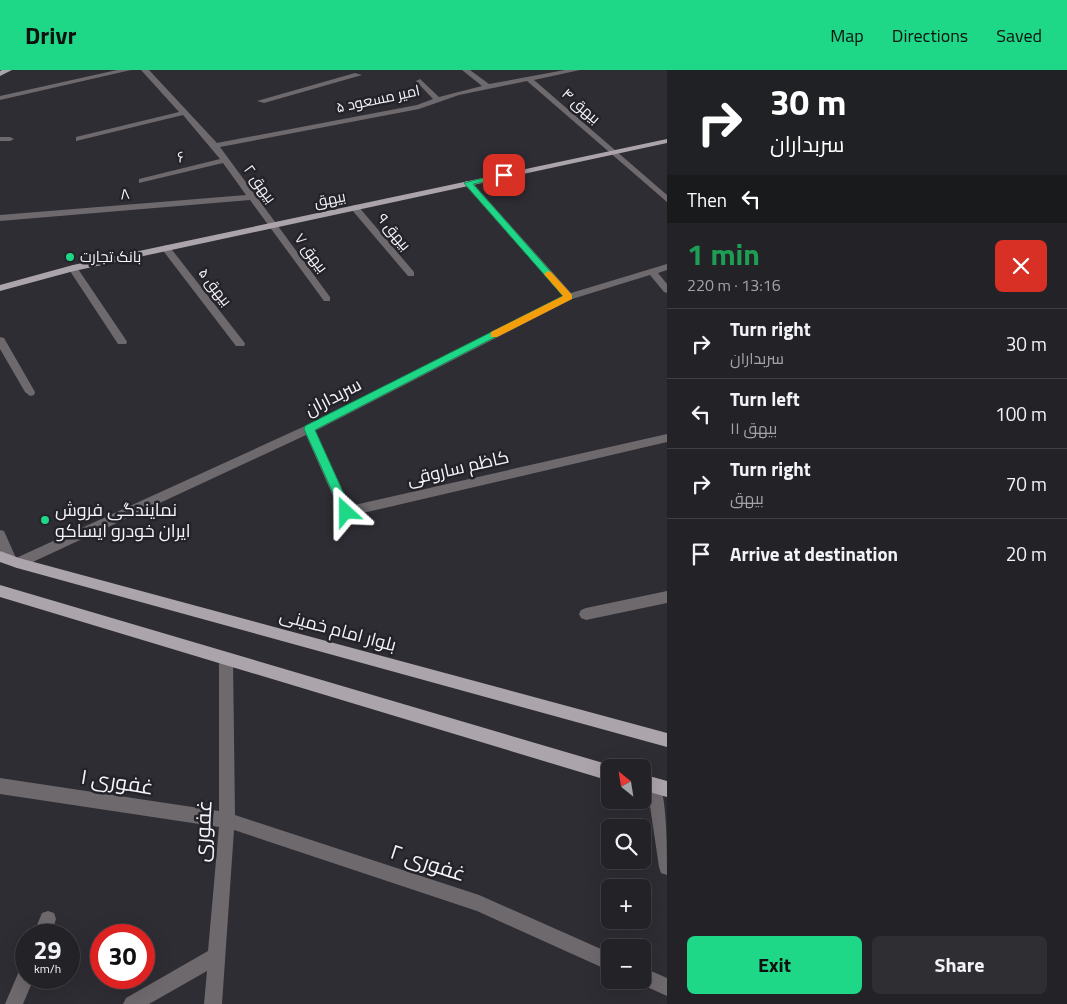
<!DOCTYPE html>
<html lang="en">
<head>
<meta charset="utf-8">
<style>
  :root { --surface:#232227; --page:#2f2f33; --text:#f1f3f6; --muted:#a3a4a7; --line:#403f44; --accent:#1ed887 }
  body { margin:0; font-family:"Titillium Web",Cairo,sans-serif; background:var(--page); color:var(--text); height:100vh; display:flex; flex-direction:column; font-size:19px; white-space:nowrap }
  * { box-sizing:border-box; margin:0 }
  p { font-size:16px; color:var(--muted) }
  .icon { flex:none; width:28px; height:28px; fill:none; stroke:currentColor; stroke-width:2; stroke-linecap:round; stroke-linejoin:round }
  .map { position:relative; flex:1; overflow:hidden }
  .sheet { display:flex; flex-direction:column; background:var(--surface); width:400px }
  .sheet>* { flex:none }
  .top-card { background:#202124; color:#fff; overflow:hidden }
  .needle { width:32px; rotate:330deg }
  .buttons { position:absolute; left:601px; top:689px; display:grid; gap:10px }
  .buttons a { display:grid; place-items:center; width:50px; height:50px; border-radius:8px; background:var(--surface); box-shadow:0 5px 20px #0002,0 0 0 1px var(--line); font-size:25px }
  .speed { position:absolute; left:15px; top:854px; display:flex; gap:10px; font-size:25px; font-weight:700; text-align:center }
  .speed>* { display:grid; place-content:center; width:65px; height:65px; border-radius:50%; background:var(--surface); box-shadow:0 5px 20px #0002,0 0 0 1px var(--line); line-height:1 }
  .speed small { font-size:12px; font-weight:400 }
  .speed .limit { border:8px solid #d22; background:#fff; color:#111 }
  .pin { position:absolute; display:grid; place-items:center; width:42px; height:42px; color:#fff; margin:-21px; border-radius:10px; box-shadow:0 2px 8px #0006 }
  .me { position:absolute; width:55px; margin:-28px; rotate:336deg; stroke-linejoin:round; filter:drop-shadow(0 0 4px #0008) }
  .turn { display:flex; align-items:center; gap:18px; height:105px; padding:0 20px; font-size:22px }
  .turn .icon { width:65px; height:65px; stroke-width:2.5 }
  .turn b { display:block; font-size:35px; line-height:42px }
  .then { display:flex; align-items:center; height:48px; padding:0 20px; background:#0003; gap:10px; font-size:19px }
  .round { display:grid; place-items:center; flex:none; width:52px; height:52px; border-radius:8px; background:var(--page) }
  .head { display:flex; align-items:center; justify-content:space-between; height:85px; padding:0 20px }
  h1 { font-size:30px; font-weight:700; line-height:38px; color:#1e9e55 }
  .primary-button { display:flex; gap:10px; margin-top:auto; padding:10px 20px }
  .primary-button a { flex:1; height:58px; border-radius:8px; background:var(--accent); color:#111; font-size:20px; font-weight:700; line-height:58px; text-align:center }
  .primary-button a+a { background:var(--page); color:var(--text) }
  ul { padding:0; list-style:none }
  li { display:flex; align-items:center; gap:15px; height:70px; padding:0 20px; border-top:1px solid var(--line) }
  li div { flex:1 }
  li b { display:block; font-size:19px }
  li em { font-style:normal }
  header { display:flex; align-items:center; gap:30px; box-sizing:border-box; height:70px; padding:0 25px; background:var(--accent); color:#111 }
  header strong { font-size:24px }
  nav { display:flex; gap:28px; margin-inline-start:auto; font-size:18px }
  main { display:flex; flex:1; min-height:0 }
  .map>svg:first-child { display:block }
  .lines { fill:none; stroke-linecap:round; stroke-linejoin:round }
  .minor { fill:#6d696c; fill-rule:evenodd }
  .major { fill:#aba4aa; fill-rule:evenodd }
  .route { fill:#1ed887; stroke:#148c58 }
  .slow { fill:#f59e0b }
  .poi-dot { fill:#1ed887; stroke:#25232a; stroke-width:2 }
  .labels { text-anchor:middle; stroke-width:5; stroke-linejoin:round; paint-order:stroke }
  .far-street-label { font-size:15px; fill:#f5f4f9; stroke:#25232a }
  .far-poi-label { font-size:15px; fill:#f5f4f9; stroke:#25232a; text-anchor:start }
  .street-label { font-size:18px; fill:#f5f4f9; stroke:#25232a }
  .poi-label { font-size:18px; fill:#f5f4f9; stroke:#25232a; text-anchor:start }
  .near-street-label { font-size:21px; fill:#f5f4f9; stroke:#25232a }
</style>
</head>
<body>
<header>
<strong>Drivr</strong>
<nav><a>Map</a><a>Directions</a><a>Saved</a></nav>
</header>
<main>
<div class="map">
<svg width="667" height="934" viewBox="0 0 667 934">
  <rect width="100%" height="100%" fill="#2f2d34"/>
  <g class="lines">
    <path class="minor" d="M117,0H131L0,30V26Z
      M141,0H149L217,73L417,35L433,29L416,11L420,9L439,27L482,16L462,0H470L489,14L565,0H580L534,10L667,125V132L527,11L459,25L419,39L220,77L330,227V231H324L250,130L0,151V145L246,125L223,93L139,113V109L220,89L183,45L76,71V67L179,42Z
      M355,3L362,5L264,33L257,31Z
      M0,67H10L14,69L10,71H0Z
      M465,111H471L571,223L667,194V200L658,203L667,214V223L664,222L650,205L572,229L315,361L350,436L667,364V372L346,447L342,445L340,442L306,365L22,497L17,498L5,493L0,480V460L4,461L16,488L305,356L563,226L465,115Z
      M355,135L358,136L414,202V206H408L352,140V136Z
      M166,175L169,176L244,272L245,274L244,276H236L161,178Z
      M73,195L76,196L126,270L127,272L126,274H118L68,198Z
      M0,267L4,268L35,322L34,325L30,326L25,322L0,279Z
      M667,521V533L586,550L581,548L579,544L581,540L586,538Z
      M226,583L231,585L233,589L235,745L479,825L610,883V901L477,841L234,760L222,934H204L207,901L149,934H123L126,928L208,881L219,757L0,724V708L219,741V589L221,585Z
      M655,708L660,711C667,739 667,775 667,805L661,803L659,797L647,716L650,711Z
      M48,841L54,843L56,849L51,865H33L42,843Z
      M26,896V908H34L23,934H5L20,899Z
      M642,897L667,908V926L636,912L635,910H642Z"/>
    <path class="major" d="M2,0H12L0,6V1Z
      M667,69V73L74,201L0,221V215L73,195Z
      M0,481L19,488L667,663V677L17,498L0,492Z
      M0,515L610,695L615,698H610V711L0,527Z
      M642,704L667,711V727L642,720Z"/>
  </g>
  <path class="route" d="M504,103L507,104V107L473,114L573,227L315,360L352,442L346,446L343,445L304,359L305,356L563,226L464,113Z"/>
  <path class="slow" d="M548,201L551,202L572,225V229L497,267H491V262L563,226L544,204Z"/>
  <g class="poi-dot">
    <circle cx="70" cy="187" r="5"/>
    <circle cx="45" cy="450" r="5"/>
  </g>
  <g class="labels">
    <g class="far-street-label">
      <text transform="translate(378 29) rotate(-12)" y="5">امیر مسعود ۵</text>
      <text transform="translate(581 36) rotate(41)" y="5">بیهق ۴</text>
      <text transform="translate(181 87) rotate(-14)" y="5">۶</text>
      <text transform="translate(260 114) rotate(54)" y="5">بیهق ۲</text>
      <text transform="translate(125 124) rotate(-5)" y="5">۸</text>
      <text transform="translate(330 129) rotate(-11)" y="5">بیهق</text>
      <text transform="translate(394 162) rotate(50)" y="5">بیهق ۹</text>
      <text transform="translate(311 183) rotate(53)" y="5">بیهق ۷</text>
      <text transform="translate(215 217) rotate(52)" y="5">بیهق ۵</text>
    </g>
    <g class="far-poi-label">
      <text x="80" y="192">بانک تجارت</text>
    </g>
    <g class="street-label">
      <text transform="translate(333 327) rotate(-27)" y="6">سربداران</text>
      <text transform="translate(458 398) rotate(-13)" y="6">کاظم ساروقی</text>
      <text transform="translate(338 560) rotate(15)" y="6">بلوار امام خمینی</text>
    </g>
    <g class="poi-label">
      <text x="55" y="446">نمایندگی فروش<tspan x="55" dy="21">ایران خودرو ایساکو</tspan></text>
    </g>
    <g class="near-street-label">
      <text transform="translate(117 712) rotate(9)" y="7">غفوری ۱</text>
      <text transform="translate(203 761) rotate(-87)" y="7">غفوری</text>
      <text transform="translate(428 793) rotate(18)" y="7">غفوری ۲</text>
    </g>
  </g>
</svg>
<div class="buttons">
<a><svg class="needle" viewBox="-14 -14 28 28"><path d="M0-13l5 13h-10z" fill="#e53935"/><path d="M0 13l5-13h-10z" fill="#a3a4a7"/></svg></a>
<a><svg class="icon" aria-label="search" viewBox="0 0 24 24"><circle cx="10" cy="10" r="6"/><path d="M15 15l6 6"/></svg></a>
<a>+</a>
<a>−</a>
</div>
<div class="speed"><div>29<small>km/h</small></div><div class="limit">30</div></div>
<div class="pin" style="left:504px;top:105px;background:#d93025"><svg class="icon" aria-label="arrive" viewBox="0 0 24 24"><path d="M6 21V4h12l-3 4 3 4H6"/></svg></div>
<svg class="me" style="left:346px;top:442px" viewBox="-20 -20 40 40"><path d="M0-17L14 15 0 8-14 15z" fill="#1ed887" stroke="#fff" stroke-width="4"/></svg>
</div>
<section class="sheet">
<div class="top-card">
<div class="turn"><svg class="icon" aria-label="right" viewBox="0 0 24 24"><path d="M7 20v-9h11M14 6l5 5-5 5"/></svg><div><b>30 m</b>سربداران</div></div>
<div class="then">Then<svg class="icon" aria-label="left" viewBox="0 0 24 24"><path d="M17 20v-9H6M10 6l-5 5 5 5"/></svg></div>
</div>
<div class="head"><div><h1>1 min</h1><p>220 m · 13:16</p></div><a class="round" style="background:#d93025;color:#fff"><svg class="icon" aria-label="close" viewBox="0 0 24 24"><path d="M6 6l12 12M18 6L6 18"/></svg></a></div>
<ul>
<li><svg class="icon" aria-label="right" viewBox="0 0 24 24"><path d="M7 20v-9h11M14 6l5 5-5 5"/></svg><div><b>Turn right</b><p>سربداران</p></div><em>30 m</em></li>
<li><svg class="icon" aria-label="left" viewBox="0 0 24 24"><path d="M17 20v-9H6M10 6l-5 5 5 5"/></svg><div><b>Turn left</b><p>بیهق ۱۱</p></div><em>100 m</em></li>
<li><svg class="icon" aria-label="right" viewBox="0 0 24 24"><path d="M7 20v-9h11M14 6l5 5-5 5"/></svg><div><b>Turn right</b><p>بیهق</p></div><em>70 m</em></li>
<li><svg class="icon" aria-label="arrive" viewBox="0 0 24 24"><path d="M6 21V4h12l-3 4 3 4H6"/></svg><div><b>Arrive at destination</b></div><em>20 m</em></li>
</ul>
<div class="primary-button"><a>Exit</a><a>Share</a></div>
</section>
</main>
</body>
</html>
